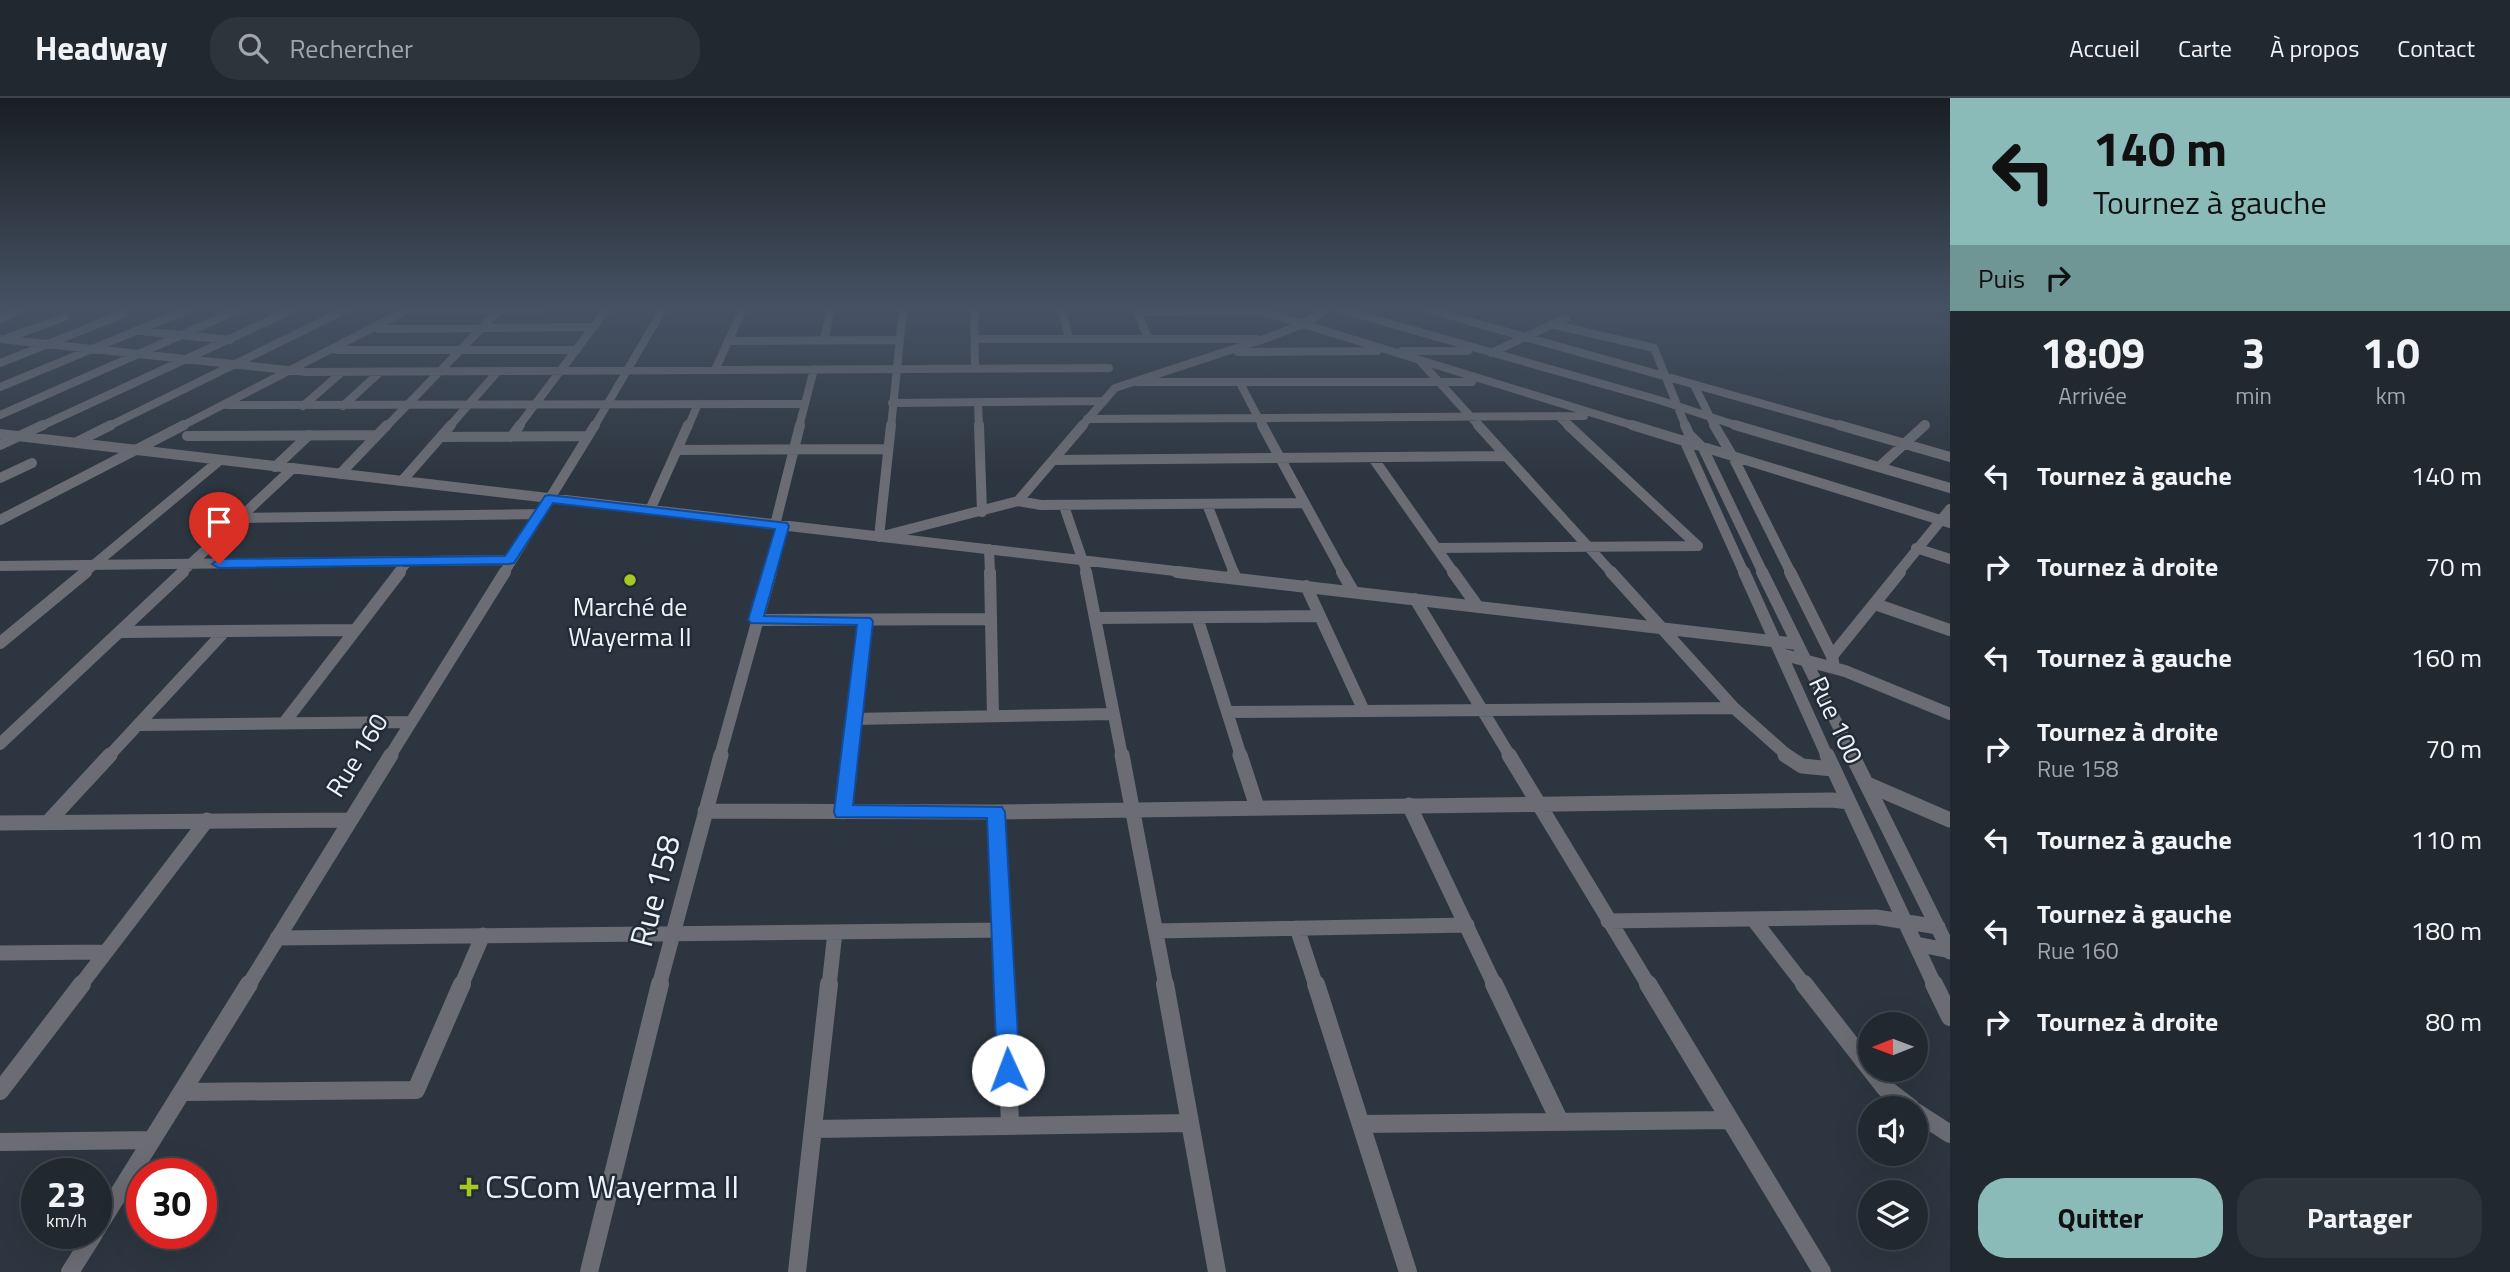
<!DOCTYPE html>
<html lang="fr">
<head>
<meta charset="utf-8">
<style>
  :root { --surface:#222830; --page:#2e343c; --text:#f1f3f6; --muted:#a2a6ab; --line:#3f444c; --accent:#8bbbb9 }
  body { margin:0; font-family:"Titillium Web",sans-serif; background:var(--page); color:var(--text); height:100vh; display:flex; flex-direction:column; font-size:26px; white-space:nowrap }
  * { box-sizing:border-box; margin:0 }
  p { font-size:23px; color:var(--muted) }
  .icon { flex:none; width:38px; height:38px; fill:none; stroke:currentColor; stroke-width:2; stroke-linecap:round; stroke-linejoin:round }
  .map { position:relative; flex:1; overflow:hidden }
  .drawer { display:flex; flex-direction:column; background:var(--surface); width:560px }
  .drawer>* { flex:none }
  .hud { background:#8bbbb9; color:#111; overflow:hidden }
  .needle { width:46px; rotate:269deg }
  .buttons { position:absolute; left:1858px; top:914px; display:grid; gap:14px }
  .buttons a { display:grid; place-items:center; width:70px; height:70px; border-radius:50%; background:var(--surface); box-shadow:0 7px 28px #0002,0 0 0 2px var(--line); font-size:35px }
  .speed { position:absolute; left:21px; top:1060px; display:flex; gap:14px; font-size:35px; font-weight:700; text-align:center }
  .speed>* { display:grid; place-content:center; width:91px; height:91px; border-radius:50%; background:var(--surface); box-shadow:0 7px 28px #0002,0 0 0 2px var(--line); line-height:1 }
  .speed small { font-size:18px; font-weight:400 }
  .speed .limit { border:10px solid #d22; background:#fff; color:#111 }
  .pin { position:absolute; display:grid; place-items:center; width:60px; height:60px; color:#fff; margin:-72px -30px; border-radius:50% 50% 50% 0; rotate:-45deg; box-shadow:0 0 7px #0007 }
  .pin .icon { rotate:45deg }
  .me { position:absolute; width:77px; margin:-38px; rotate:358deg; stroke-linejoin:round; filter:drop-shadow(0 0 5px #0008) }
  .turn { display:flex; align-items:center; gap:24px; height:147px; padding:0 28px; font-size:32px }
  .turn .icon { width:91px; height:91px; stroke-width:2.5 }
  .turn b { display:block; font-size:49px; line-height:60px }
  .then { display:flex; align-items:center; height:66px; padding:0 28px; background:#0003; gap:14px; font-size:26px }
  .eta { display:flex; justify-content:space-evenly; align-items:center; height:119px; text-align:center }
  .eta b { font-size:42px; font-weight:700; line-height:49px }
  .primary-button { display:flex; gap:14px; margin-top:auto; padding:14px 28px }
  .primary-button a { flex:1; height:80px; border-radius:28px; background:var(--accent); color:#111; font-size:28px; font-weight:700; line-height:80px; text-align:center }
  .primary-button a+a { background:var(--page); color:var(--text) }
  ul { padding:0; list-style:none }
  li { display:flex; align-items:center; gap:21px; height:91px; padding:0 28px }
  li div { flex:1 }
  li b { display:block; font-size:26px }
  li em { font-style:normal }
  header { display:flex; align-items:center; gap:42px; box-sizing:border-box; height:98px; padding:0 35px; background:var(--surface); border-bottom:2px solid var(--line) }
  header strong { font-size:33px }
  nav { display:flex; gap:38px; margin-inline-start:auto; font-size:24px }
  .search { width:490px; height:63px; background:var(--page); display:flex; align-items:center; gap:18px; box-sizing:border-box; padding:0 24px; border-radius:28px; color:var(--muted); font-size:26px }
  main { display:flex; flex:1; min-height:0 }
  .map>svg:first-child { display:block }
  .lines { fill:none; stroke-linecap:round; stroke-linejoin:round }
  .river { fill:#001f20; fill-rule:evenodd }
  .minor-far4 { stroke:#6c6d74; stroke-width:8 }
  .minor-far3 { stroke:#6c6d74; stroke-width:10 }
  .minor-far2 { stroke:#6c6d74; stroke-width:12 }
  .minor-far1 { stroke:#6c6d74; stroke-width:15 }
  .minor { stroke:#6c6d74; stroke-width:18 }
  .route { fill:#1a73e8; stroke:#114b97; stroke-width:2 }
  .poi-dot { fill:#a7c820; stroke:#232c36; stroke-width:2.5 }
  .labels { text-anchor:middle; stroke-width:5; stroke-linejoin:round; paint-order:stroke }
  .poi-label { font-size:26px; fill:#edf3f9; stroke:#232c36 }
  .street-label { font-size:26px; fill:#edf3f9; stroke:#232c36 }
  .near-street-label { font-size:32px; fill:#edf3f9; stroke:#232c36 }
  .near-poi-label { font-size:32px; fill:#edf3f9; stroke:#232c36; text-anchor:start }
</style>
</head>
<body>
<header>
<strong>Headway</strong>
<div class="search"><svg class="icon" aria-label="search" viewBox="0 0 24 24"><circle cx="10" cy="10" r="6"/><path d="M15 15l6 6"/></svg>Rechercher</div>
<nav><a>Accueil</a><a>Carte</a><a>À propos</a><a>Contact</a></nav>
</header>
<main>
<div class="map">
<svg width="1950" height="1174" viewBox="0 0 1950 1174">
  <rect width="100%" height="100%" fill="#2d3640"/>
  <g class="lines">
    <path class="river" d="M1921,211L1950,214V222L1923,213Z"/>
    <path class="minor-far4" d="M974,211L975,270
      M1062,211L1069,241
      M1136,211L1148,240
      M1254,211L1638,329
      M1339,211L1659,302L1741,329
      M1426,211L1845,329
      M401,212L537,211
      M1137,214L1260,213
      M0,221L22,211
      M1551,226L1654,250L1686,329
      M378,231L594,229
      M140,233L230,242
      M7,240L65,219
      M0,241L306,274L1109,270
      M975,241H1257
      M824,242L831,211
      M728,243L899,242
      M337,252H577
      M1402,253H1468
      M1238,254L1377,253
      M1491,255L1566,220
      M1420,263L1480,329
      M0,265L123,216
      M715,272L743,211
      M1137,284H1472
      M1240,285L1263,329
      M1694,287L1715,329
      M0,289L189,211
      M978,304L979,329
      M892,305L1102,303
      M227,307L805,306
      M303,308L342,274
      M343,308L380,274
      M0,317L240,211
      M1558,318L1570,329
      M1087,321L1584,318
      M39,329L294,211
      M107,329L347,211
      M180,329L409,211
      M386,329L500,211
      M449,329L498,273
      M518,329L607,211
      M594,329L663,211
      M688,329L698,306
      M799,329L814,271
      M891,329L903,211
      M1081,329L1115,290L1267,240L1303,226L1327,211
      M1923,329L1925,327"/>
    <path class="minor-far3" d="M891,327L879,439L1018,403L1083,327
      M979,327L982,414
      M1262,327L1343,475
      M1478,327L1612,475
      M1568,327L1698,448
      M1632,327L1950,425
      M1685,327L1689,336L1703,350L1763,475
      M1714,327L1733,359L1791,475
      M1735,327L1950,390
      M1839,327L1950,359
      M0,336L1192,475
      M187,338L377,337
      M441,339L587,338
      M511,339L520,327
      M1684,342L1744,475
      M77,344L111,327
      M0,347L43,327
      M677,352L887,351
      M1373,360L1454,475
      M1053,362L1505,358
      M275,369L309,337
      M1879,369L1925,327
      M340,376L387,327
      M0,380L32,365
      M402,383L451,327
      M1018,403L1041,407L1302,405
      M1207,406L1234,475
      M1064,408L1087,475
      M650,412L688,327
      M240,420L538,416
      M0,422L184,327
      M775,427L800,327
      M1436,450L1698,448
      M1916,450L1950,461
      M989,451L990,475
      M0,468L509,462
      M84,475L220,362
      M181,475L293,370
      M398,475L407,464
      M504,475L595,327
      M770,475L783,428
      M1898,475L1950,411"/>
    <path class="minor-far2" d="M990,474L993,618
      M1086,474L1122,658
      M1177,474L1797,546
      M1233,474L1235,479
      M1342,474L1353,493
      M1453,474L1478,509
      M1611,474L1734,610L1788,658
      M1744,474L1827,658
      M1762,474L1853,658
      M1790,474L1832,558L1834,570
      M1306,488L1364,613
      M1415,501L1510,658
      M1875,506L1950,532
      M1197,519L1241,658
      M1096,520L1319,518
      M756,522L990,521
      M120,534L354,532
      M0,545L86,474
      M1781,556L1845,573L1950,616
      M1832,558L1900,474
      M1228,614L1734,610
      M854,621L1112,616
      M284,625L400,474
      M139,627L411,624
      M0,646L183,474
      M109,658L225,533
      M390,658L505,474
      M720,658L771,474
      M849,658L865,523"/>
    <path class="minor-far1" d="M1122,657L1166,888
      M1240,657L1257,709
      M1509,657L1649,888
      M1785,657L1802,668L1833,671
      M1827,657L1935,888
      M1852,657L1950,854
      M1867,686L1950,722
      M1409,707L1495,888
      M705,713L996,714L1832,702L1849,704
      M843,714L850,657
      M996,714L1005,888
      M48,724L110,657
      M0,725L349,722
      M1753,821L1805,888
      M1608,823L1876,819L1938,829
      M1297,830L1316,888
      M1156,833L1467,827
      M277,840L1003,832
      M1916,846L1950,853
      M0,855L105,854
      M80,888L207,722
      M248,888L391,657
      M461,888L483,837
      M659,888L721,657
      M829,888L835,834"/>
    <path class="minor" d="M1005,886L1010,1028
      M1165,886L1217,1174
      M1316,886L1408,1174
      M1494,886L1560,1024
      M1648,886L1822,1174
      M1804,886L1885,990L1911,1010
      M1934,886L1950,919
      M0,993L82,886
      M182,994L416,992L462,886
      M1916,1014L1950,1036
      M1362,1026L1729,1022
      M814,1031L1189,1025
      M0,1044L152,1042
      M96,1132L249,886
      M70,1174L94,1136
      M589,1174L660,886
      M797,1174L829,886"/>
  </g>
  <linearGradient id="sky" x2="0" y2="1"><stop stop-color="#191e23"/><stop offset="0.56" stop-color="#465264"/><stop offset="1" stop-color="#465264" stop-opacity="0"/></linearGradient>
  <rect width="1950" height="376" fill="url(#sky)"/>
  <path class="route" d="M549,397L787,425L789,428L764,518L870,520L873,523L853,707L1002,709L1005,714L1020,972L1017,980L1008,983L1000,980L997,972L987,720L836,719L834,714L857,527L751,525L748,522L775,431L553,405L514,465L509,466L219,470L212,466L219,461L505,458L545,398Z"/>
  <g class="poi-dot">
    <circle cx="630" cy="482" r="7"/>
    <path d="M465.5 1078.5h7v7h7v7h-7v7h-7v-7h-7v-7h7z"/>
  </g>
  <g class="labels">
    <g class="poi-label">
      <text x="630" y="518">Marché de<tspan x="630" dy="30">Wayerma II</tspan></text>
    </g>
    <g class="street-label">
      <text transform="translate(1836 622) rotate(65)" y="9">Rue 100</text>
      <text transform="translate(357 657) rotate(-58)" y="9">Rue 160</text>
    </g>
    <g class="near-street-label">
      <text transform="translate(655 793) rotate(-75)" y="11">Rue 158</text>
    </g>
    <g class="near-poi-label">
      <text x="485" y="1100">CSCom Wayerma II</text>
    </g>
  </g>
</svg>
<div class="buttons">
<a><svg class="needle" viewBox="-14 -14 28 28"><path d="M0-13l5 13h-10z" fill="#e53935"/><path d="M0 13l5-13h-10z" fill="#a2a6ab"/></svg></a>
<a><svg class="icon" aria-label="sound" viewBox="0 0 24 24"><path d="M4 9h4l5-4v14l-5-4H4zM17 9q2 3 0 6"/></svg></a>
<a><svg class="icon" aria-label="layers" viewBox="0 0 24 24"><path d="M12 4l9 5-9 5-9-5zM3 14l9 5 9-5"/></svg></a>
</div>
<div class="speed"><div>23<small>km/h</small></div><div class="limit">30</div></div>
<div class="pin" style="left:219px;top:466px;background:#d93025"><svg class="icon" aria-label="arrive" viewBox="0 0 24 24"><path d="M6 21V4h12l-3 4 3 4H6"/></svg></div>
<svg class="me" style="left:1008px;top:972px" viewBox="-20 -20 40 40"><circle r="19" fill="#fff"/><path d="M0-13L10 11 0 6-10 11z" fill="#1a73e8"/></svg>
</div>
<section class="drawer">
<div class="hud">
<div class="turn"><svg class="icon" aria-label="left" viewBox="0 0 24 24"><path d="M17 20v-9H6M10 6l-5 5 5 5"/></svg><div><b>140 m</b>Tournez à gauche</div></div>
<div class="then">Puis<svg class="icon" aria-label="right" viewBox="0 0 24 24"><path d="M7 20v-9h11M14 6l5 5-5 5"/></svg></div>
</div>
<div class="eta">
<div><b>18:09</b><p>Arrivée</p></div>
<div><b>3</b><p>min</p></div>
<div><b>1.0</b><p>km</p></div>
</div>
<ul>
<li><svg class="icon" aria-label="left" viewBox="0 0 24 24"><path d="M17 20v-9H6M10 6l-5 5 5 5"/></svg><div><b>Tournez à gauche</b></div><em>140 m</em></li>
<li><svg class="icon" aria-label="right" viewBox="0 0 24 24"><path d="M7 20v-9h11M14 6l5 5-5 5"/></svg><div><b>Tournez à droite</b></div><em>70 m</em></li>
<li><svg class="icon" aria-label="left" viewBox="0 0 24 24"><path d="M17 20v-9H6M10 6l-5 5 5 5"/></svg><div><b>Tournez à gauche</b></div><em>160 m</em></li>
<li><svg class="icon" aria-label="right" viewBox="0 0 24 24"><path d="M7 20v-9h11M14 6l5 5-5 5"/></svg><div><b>Tournez à droite</b><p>Rue 158</p></div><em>70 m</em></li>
<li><svg class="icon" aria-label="left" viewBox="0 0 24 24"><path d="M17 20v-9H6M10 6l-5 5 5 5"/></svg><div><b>Tournez à gauche</b></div><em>110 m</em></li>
<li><svg class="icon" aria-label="left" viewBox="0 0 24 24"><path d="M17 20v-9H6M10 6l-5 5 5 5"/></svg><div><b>Tournez à gauche</b><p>Rue 160</p></div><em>180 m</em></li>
<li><svg class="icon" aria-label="right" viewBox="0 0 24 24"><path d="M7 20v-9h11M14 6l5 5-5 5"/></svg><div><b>Tournez à droite</b></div><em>80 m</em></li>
</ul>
<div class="primary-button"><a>Quitter</a><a>Partager</a></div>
</section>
</main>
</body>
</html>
